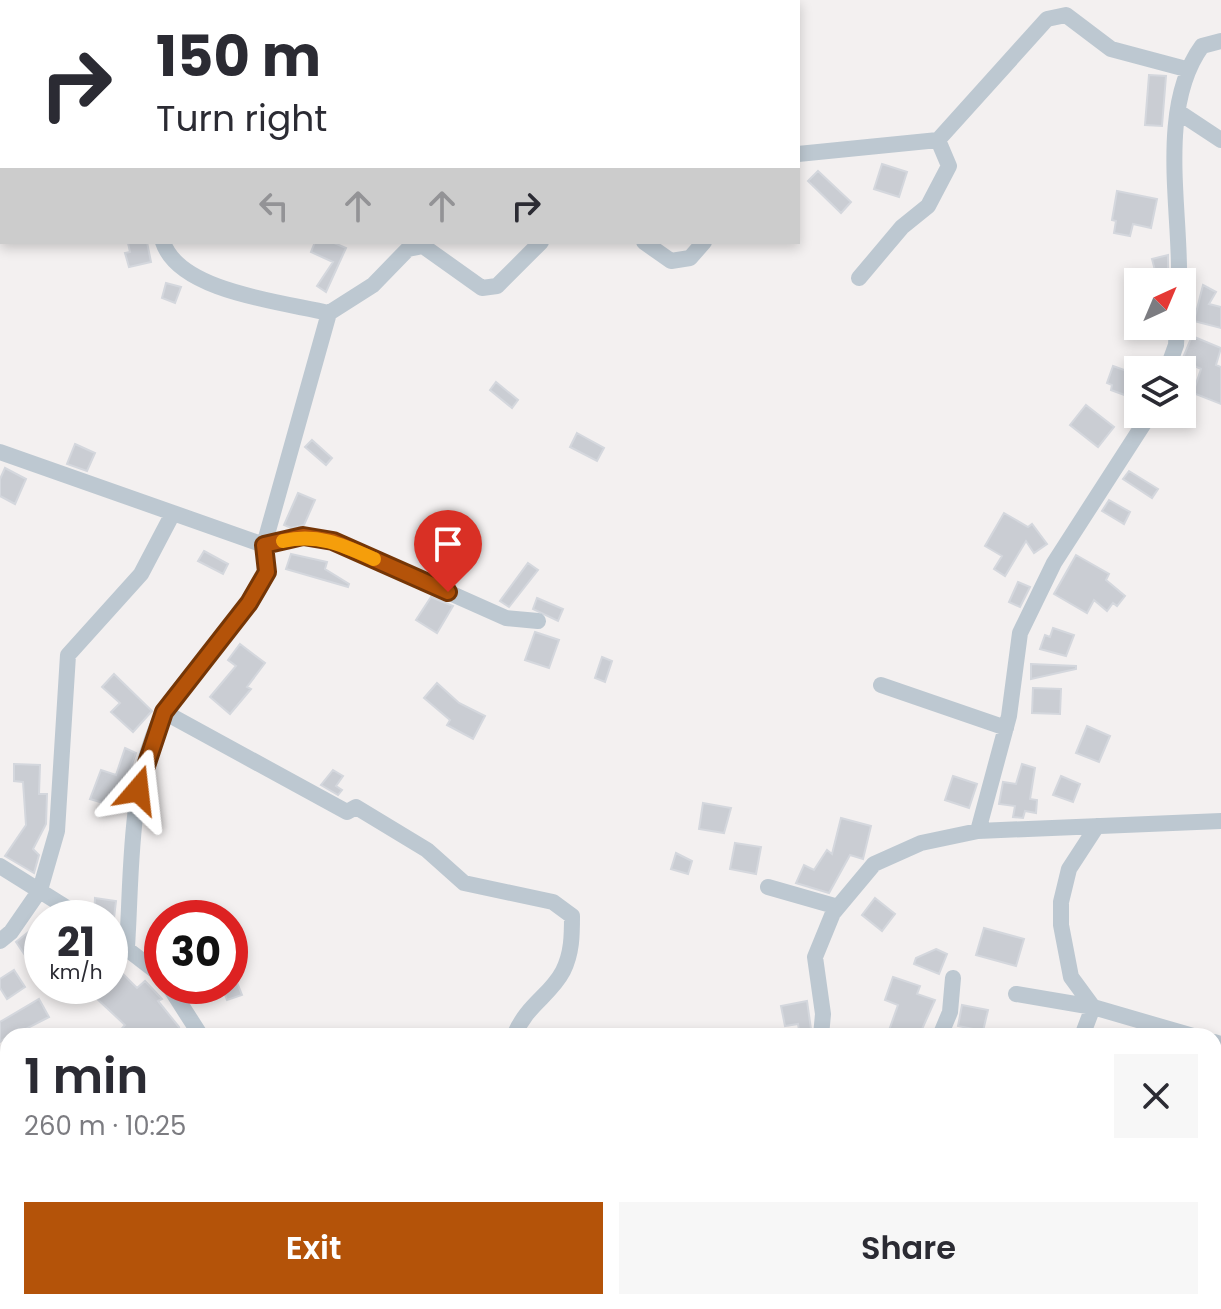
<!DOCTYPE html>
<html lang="en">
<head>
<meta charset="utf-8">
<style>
  :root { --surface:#fff; --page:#f7f7f7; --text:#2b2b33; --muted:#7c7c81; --accent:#b45309 }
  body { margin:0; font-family:Poppins,sans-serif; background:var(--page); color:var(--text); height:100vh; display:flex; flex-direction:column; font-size:30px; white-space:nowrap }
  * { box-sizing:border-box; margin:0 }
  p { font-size:26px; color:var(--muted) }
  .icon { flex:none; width:44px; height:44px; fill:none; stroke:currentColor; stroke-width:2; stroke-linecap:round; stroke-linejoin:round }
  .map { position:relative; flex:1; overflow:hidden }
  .sheet { position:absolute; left:0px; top:1028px; width:1222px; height:282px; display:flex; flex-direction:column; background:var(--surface); border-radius:24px 24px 0 0; box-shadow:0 4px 12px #0003 }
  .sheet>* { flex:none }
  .top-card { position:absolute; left:0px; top:0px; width:800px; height:244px; box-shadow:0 4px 12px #0003; background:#fff; color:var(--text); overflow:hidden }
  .needle { width:52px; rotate:44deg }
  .tools { position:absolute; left:1124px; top:268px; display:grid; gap:16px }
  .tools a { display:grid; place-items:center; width:72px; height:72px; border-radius:0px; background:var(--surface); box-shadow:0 4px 12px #0003; font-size:40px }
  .speed { position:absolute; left:24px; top:900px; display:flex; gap:16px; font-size:40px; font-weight:700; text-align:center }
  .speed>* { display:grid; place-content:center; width:104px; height:104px; border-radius:50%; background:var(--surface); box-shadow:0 4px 12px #0003; line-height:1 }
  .speed small { font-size:20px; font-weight:400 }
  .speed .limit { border:12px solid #d22; background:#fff; color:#111 }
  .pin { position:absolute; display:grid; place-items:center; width:68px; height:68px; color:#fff; margin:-82px -34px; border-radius:50% 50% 50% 0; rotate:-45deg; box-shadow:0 0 8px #0007 }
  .pin .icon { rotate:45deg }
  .me { position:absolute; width:88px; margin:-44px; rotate:17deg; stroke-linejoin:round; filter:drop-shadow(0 0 6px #0008) }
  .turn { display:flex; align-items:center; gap:28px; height:168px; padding:0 24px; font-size:36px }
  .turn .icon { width:104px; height:104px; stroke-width:2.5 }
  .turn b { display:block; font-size:56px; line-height:68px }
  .lanes { display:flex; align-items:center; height:76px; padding:0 24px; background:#0003; justify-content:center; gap:40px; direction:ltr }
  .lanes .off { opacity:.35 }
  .round { display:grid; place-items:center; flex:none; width:84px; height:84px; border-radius:0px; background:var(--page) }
  .headline { display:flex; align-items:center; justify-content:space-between; height:136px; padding:0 24px }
  h1 { font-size:48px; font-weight:600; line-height:60px }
  .primary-button { display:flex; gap:16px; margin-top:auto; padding:16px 24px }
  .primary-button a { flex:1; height:92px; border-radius:0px; background:var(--accent); color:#fff; font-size:32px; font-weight:600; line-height:92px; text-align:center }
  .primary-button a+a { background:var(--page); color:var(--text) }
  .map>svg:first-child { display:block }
  .building { fill:#cacdd3; stroke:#d4d7dd; stroke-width:2 }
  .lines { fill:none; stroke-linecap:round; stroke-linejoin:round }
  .minor { stroke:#bdc8d1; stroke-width:16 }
  .route-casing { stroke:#753606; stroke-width:20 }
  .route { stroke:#b45309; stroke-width:14 }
  .slow { stroke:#f59e0b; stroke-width:14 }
</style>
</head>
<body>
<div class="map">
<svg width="1221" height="1309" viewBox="0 0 1221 1309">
  <rect width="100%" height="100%" fill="#f3f0f0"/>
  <path class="building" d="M1149,75L1166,76L1162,126L1145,125Z
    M882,164L907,172L899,197L874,189Z
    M818,171L851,202L841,213L808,181Z
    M1117,191L1157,199L1151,228L1133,224L1130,236L1114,233L1116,221L1112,220Z
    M134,242H147L151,262L129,267L125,253L130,252L128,243Z
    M315,242H332L346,248L326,292L317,286L333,262L311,252Z
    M1168,255V282H1158L1152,259Z
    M166,283L181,287L175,303L162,298Z
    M1203,285L1216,292L1209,304L1221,307V328L1194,321Z
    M1192,336L1221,348L1216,365L1221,367V404L1193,393L1201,369L1182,360Z
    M1113,366L1138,375V400L1111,390L1112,385L1107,383Z
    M496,382L518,400L512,408L490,390Z
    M1086,405L1114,427L1098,447L1070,425Z
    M577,433L604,448L597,461L570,447Z
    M312,440L332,458L326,465L305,447Z
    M75,444L95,453L87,471L67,464Z
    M5,468L26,479L15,504L0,496V479Z
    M1129,471L1158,489L1152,498L1123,479Z
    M298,493L315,500L304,525L291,528L284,525Z
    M1109,500L1130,512L1124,524L1102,511Z
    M1004,513L1028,527L1032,524L1047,544L1034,553L1026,541L1005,576L994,569L1002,556L985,546Z
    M204,551L228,564L223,574L198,561Z
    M291,554L327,562L325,569L349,584L348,587L286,569Z
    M1076,555L1109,574L1106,580L1125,596L1117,606L1113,603L1107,611L1094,600L1087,613L1054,594Z
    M528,563L538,570L509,607L500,601Z
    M1018,582L1030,587L1020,607L1009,602Z
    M431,597L453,606L437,633L416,620Z
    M537,598L563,609L558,621L533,609Z
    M1053,628L1074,635L1066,656L1040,649L1045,635L1050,637Z
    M535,632L559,640L549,668L525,660Z
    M240,644L265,663L247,687L251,689L230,714L210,697L236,666L228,660Z
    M602,657L612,661L605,682L595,678Z
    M1031,664L1076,666V669L1031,679Z
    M114,674L152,711L133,732L111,712L120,703L102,687Z
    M437,683L459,703L485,716L473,739L447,725L450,720L424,698Z
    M1033,688L1061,689L1060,714L1032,713Z
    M1087,726L1110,736L1099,762L1076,753Z
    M125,748L136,753L117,807L90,799L101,770L116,775Z
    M14,764L40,765L39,794H47L46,824L33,849L39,855L34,873L5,856L26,825L23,782L14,781Z
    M1022,764L1035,768L1030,799L1037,800L1036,813L1025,811L1023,818L1013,817L1015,806L999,804L1003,782L1016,784Z
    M333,770L343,776L336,786L342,790L338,795L321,785Z
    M953,776L977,784L969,808L945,800Z
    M1061,776L1080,784L1073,802L1053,795Z
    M703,803L731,808L724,833L699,829Z
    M841,818L871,826L863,859L850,855L829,893L796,883L804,865L814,870L827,850L832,854Z
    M735,843L761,847L756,874L730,869Z
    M676,853L692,861L688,874L671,869Z
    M95,898L116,901L114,918H94Z
    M875,898L895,914L882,931L862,915Z
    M42,921V952L29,961L16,942Z
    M984,928L1024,939L1016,966L976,955Z
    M936,949L947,954L939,974L914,964L916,958Z
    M230,965L242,995L227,1000L222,986H230Z
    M14,970L25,987L7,999L0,988V979Z
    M121,972L137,988L145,981L162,999L158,1001L179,1027L181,1036H115L125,1025L94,996L100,991L96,986H110V981Z
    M893,977L920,986L917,994L935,1000L919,1036H887L898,1005L885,1000Z
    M39,999L49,1017L20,1032L18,1029L0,1042V1022Z
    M807,1001L811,1029L799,1030L798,1024L785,1026L781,1006Z
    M962,1005L988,1010L983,1031L958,1026Z"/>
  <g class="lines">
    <path class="minor" d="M29,0L31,2
      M224,2V0
      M1180,113L1221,140
      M798,154L938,140L1047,19L1066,15L1111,49L1186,69
      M0,201L2,200
      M163,242C179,292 283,302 329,313
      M644,242L671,261L690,258L704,242
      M859,278L902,227L928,206L949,166L938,140
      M1179,282C1181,210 1157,108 1202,46L1221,41
      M1167,370L1176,345L1177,326
      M0,452L264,545L303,536L333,541L506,618L538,621
      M881,685L1006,728
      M164,712L347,812L356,807L427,850L464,883L553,902L572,916C572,935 572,953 563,971C550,996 527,1004 514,1036
      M978,831L1009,716L1020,633L1054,563L1150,414
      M0,866L83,918
      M768,887L838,907
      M110,936L162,976
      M0,941L11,932L40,890L57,831L68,655L141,574L172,515
      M127,947C132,871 128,783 163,713C180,680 265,600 267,570C267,562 265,553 264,545L329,313L373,285L408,249L423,246L482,288L497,286L541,242
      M169,986L201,1036
      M1016,994L1093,1007L1193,1036
      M821,1036L823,1014L815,957L833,913L874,864L921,843L978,831L1221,821
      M940,1036L950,1012L953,978
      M1082,1036L1093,1007L1071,977L1061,925V902L1069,869L1097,826
      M1214,1042L1221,1044
      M0,1244L8,1253
      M71,1302L76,1309
      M832,1302L839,1309
      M1147,1302L1153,1309
      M965,1306L970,1302
      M128,1309L137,1302
      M702,1309L708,1302"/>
  </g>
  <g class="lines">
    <defs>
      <path id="route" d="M138,790L164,712L249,603L267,572L264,545L303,536L333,541L448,592"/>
    </defs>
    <use href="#route" class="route-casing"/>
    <use href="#route" class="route"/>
    <path class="slow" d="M283,541C318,533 343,545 374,559"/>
  </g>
</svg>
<div class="tools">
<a><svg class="needle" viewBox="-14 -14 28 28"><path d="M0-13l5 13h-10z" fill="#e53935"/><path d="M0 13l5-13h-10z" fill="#7c7c81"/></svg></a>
<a><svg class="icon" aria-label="layers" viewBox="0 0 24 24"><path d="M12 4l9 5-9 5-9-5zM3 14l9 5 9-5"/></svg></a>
</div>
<div class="speed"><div>21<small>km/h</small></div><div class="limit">30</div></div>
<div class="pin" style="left:448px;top:592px;background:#d93025"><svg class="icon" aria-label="arrive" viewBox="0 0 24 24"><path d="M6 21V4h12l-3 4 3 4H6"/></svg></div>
<svg class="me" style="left:138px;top:790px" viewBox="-20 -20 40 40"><path d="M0-17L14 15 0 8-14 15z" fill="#b45309" stroke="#fff" stroke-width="4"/></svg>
<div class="top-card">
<div class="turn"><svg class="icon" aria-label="right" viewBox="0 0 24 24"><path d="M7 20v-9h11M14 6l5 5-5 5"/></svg><div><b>150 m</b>Turn right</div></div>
<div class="lanes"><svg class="icon off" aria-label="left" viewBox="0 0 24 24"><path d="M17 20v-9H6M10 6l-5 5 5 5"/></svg><svg class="icon off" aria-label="ahead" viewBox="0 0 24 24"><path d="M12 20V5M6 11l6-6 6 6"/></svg><svg class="icon off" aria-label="ahead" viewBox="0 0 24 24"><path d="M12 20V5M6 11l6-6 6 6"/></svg><svg class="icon" aria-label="right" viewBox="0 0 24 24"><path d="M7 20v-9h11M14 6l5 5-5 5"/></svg></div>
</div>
<section class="sheet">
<div class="headline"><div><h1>1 min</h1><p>260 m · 10:25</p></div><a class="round"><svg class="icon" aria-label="close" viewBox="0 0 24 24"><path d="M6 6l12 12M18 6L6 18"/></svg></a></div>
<div class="primary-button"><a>Exit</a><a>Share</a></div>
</section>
</div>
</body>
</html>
